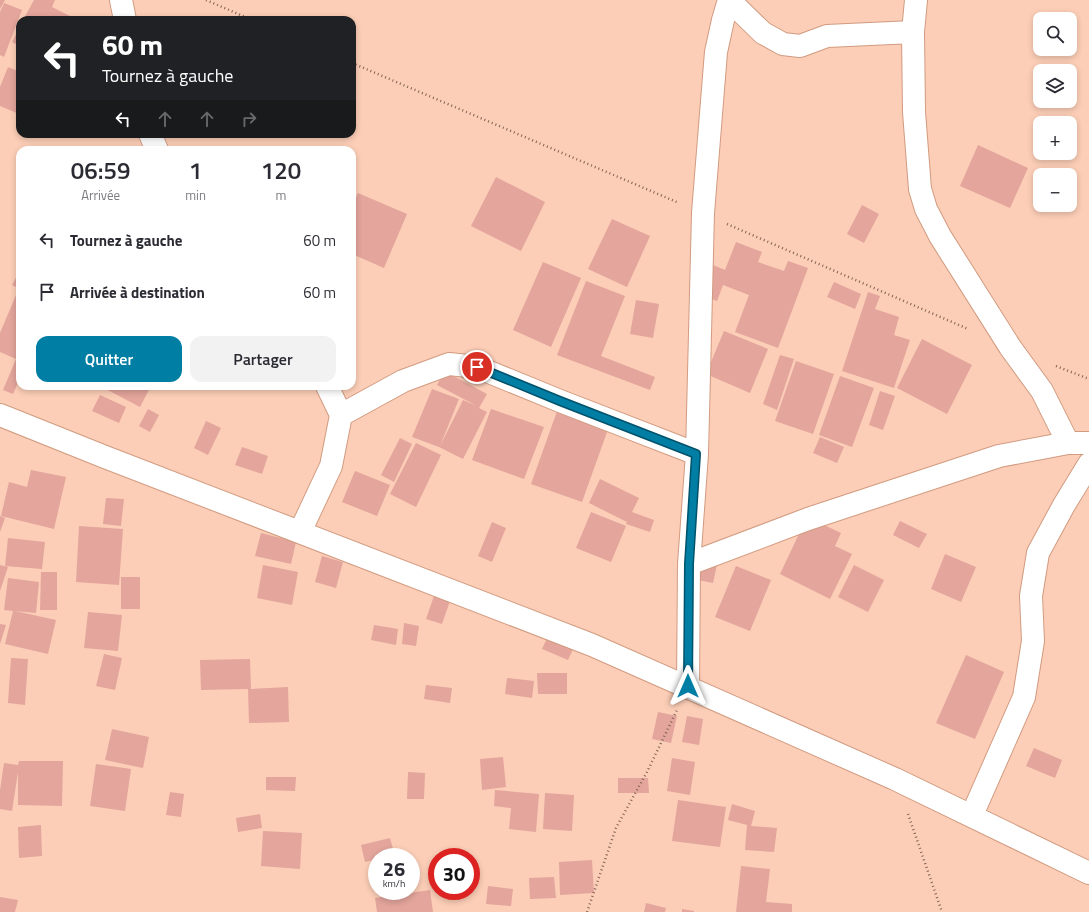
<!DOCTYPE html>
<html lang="fr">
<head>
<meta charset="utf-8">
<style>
  :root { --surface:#fff; --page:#f2f2f3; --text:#2b2b33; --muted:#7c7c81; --accent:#017ea4 }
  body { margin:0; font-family:"Titillium Web",sans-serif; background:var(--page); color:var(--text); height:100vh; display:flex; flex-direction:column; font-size:15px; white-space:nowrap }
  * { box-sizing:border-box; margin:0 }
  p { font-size:13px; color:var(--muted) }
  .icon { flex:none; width:22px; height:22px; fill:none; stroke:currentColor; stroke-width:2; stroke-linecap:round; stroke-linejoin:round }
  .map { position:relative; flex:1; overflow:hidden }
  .drawer { position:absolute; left:16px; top:146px; width:340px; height:244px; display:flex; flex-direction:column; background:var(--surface); border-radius:12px; box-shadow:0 2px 6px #0003 }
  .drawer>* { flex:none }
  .top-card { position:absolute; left:16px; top:16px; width:340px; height:122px; border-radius:12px; box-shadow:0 2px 6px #0003; background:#202124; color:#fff; overflow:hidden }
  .controls { position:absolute; left:1033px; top:12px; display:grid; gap:8px }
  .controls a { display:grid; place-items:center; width:44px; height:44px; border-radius:8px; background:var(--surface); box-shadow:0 2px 6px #0003; font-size:20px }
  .speed { position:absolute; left:368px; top:848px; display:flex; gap:8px; font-size:20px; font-weight:700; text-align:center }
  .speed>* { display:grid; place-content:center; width:52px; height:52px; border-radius:50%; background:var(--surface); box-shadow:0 2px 6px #0003; line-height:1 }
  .speed small { font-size:10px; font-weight:400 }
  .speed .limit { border:6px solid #d22; background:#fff; color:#111 }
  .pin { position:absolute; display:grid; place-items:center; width:34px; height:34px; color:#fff; margin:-17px; border:2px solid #fff; border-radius:50%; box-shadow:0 1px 4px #0007 }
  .me { position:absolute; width:44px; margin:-22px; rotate:0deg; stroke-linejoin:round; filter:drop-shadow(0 0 3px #0008) }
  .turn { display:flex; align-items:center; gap:14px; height:84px; padding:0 20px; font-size:18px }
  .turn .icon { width:52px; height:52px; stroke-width:2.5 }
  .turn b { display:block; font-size:28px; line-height:34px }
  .lanes { display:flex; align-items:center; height:38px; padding:0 20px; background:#0003; justify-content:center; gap:20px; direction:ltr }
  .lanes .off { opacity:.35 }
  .eta { display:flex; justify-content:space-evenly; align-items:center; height:68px; text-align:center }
  .eta b { font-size:24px; font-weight:600; line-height:28px }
  .primary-button { display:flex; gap:8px; margin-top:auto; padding:8px 20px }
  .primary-button a { flex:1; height:46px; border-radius:12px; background:var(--accent); color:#fff; font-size:16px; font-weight:600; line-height:46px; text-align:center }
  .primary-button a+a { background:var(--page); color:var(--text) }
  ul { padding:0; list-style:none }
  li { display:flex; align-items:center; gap:12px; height:52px; padding:0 20px }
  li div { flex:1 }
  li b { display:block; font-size:15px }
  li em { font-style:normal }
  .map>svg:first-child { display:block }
  .building { fill:#e3a59c }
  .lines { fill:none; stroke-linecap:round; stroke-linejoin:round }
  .street-casing { stroke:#d19b80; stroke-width:24 }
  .path { stroke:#836456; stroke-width:2.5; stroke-dasharray:1 3; stroke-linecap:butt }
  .street { stroke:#fff; stroke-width:22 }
  .route-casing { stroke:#01526b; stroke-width:10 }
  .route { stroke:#017ea4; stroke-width:7 }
</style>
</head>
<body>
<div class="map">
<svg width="1089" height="912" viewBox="0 0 1089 912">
  <rect width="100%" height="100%" fill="#fcceb7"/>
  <path class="building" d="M0,0H5L0,9Z
    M34,0H55L52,7L78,20H23Z
    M4,3L22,10L4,57L0,55V12Z
    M20,27V46L12,42Z
    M8,67L20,72V111L19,114L0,106V87Z
    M978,145L1028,168L1010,208L960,186Z
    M496,177L545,202L521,251L471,226Z
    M358,193L407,214L384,268L352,254V206Z
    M862,205L879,214L864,243L847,234Z
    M612,219L650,236L627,287L588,269Z
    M736,242L762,252L758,262L784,271L788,261L808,268L778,348L735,332L749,295L723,285L717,301L701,295L713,265L725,270Z
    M543,262L581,278L551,347L513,330Z
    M20,270V289L12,285Z
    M586,281L625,296L601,356L655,377L650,390L557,355Z
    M834,282L861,294L855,309L827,297Z
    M868,292L880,296L875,309L899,317L894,335L910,340L894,388L842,371Z
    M16,295L20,297V378L13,394L3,390L16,359L0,352V333Z
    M636,300L659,304L653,338L630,334Z
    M724,331L768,349L750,393L706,374Z
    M922,339L972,365L947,414L897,388Z
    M780,355L794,359L777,410L763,404Z
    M796,361L834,374L813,434L775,421Z
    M444,371L487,394L479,408L487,412L463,459L439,447L412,437L432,389L459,399L440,446L463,400L477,406L437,385Z
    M840,376L874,388L852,447L819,435Z
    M103,386H151L140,407L102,387Z
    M880,391L895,396L883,430L869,425Z
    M100,395L126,407L119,423L92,411Z
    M560,403L611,421L582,502L531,484Z
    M148,409L159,415L150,432L139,426Z
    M491,409L544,427L524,479L472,460Z
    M206,421L221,428L208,455L194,448Z
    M820,437L844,447L837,463L813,453Z
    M400,438L412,444L394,482L381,475Z
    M416,443L441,455L416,507L390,494Z
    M242,447L268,456L262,474L235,465Z
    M31,470L66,477L54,529L1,516L9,482L27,487Z
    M355,471L390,485L377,516L342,502Z
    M600,479L639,498L632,512L654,520L650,532L626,524L627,522L589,503Z
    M106,498L124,499L121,526L103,524Z
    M591,512L626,526L611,562L576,548Z
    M0,516L5,518L0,532Z
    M807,517L841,533L835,546L852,554L830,599L780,574Z
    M900,521L927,534L919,548L893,535Z
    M492,522L506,528L492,562L478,556Z
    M79,526L123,529L119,585L76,582Z
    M261,533L296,542L291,564L255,556Z
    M8,538L45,542L42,569L5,566Z
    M703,553L719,556L713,583L698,580Z
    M945,554L976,567L961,602L931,589Z
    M322,556L343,562L336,588L315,582Z
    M0,565L8,567L0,591Z
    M263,565L298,572L292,605L257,598Z
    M854,565L884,580L868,612L838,597Z
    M736,566L771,580L750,631L715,617Z
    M41,572H57V610H40Z
    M121,577H140V609H121Z
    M8,578L39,582L36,613L15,611L56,620L48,654L5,644L13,611L4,610Z
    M435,593L451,598L442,624L426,619Z
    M88,612L122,615L118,651L84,648Z
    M404,623L419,626L416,646L402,644Z
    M0,624L6,625L0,644Z
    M374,625L398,629L396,645L371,640Z
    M548,636L574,647L568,660L542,649Z
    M104,654L122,658L115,690L96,686Z
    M966,655L1004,672L975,739L936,723Z
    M11,658L28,659L25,705L8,703Z
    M250,659L251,689L288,687L289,722L249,723L248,689L201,690L200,660Z
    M537,673H567V694H538Z
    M507,678L534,681L532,698L505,694Z
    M426,685L452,688L450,703L424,699Z
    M658,712L677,716L671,743L652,739Z
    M687,716L703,719L699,745L682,742Z
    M112,729L149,737L143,768L105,760Z
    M1034,748L1062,760L1055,778L1026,766Z
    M503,757L506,787L482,790L480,759Z
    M672,758L695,762L690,795L667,791Z
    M19,761H63L62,806L18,805V772L12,811L0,809V790L4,763L18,765Z
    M96,764L131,769L125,811L90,806Z
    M408,772L425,773L424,799H407Z
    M266,777H296L295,791L266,790Z
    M618,778H648L649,793H618Z
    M495,790L539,794L536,832L509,829L511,808L494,806Z
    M170,792L184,794L181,817L166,815Z
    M545,793L574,795L572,831L543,829Z
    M678,800L726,807L720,847L672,841Z
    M732,804L755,811L751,826L777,828L774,852L745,850L747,825L728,820Z
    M260,814L262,828L238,832L236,818Z
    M41,825L42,856L19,858L18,827Z
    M263,831L302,833L300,869L261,866Z
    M390,838L395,856L377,857V859L365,862L361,845Z
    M592,860L594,893L560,895L559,862Z
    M741,866L770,869L766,902L792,904V912H736Z
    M554,877L556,898L530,899L529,878Z
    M488,886L513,889L511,906L486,904Z
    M430,890L433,912H377L375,898Z
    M0,897L18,900L15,912H0Z
    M646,903L666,908L665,912H644Z
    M682,909L694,911V912H682Z"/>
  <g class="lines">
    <defs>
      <path id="street" d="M121,0L125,20
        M729,0L763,33L783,44L800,46L827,36L913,32
        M916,0L913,32L914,112L920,189L926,209L940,236L1010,347L1042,391L1068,443
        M150,134L157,150
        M0,415L105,457L592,645L895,779L1089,873
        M341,415L403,381L449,364L477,367L560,401L697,454
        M300,532L331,466L341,415L327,386
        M689,564L808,519L999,456L1068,443H1089
        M688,686L689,564L697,454L703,213L716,52L723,20L729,0
        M972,815L1024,697L1033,641L1031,596L1038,553L1064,505L1089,464"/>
    </defs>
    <use href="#street" class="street-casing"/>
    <path class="path" d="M206,0L252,20
      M352,63L679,203
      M727,224L968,329
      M1056,366L1089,379
      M908,814L942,912
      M587,912L616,828L647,772L677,710"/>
    <use href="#street" class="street"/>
  </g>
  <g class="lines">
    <defs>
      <path id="route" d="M477,367L560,401L696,454L689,564L688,686"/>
    </defs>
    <use href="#route" class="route-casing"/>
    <use href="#route" class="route"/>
  </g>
</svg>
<div class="controls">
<a><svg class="icon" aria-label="search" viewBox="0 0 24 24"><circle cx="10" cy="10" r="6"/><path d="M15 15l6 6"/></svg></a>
<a><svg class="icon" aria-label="layers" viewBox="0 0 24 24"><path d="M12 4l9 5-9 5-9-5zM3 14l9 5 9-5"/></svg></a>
<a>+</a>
<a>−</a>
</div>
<div class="speed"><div>26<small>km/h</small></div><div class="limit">30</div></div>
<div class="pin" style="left:477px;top:367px;background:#d93025"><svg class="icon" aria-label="arrive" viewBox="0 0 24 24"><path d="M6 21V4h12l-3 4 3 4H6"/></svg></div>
<svg class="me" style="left:688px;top:686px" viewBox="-20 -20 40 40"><path d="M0-17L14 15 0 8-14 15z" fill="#017ea4" stroke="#fff" stroke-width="4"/></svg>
<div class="top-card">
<div class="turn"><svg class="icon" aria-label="left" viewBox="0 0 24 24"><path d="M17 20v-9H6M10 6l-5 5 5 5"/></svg><div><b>60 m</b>Tournez à gauche</div></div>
<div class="lanes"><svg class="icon" aria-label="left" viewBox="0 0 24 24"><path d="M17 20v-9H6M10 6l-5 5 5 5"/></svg><svg class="icon off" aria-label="ahead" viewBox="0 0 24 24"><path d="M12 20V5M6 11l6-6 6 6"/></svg><svg class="icon off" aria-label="ahead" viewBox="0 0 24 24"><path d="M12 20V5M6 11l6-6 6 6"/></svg><svg class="icon off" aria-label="right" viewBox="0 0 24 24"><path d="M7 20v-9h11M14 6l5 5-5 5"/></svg></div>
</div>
<section class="drawer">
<div class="eta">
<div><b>06:59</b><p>Arrivée</p></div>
<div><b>1</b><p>min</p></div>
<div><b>120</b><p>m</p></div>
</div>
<ul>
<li><svg class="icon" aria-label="left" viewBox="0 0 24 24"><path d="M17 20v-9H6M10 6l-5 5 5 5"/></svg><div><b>Tournez à gauche</b></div><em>60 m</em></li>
<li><svg class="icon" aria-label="arrive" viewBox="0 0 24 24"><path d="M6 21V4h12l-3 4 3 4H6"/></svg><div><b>Arrivée à destination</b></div><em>60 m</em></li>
</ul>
<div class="primary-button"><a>Quitter</a><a>Partager</a></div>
</section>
</div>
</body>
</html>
